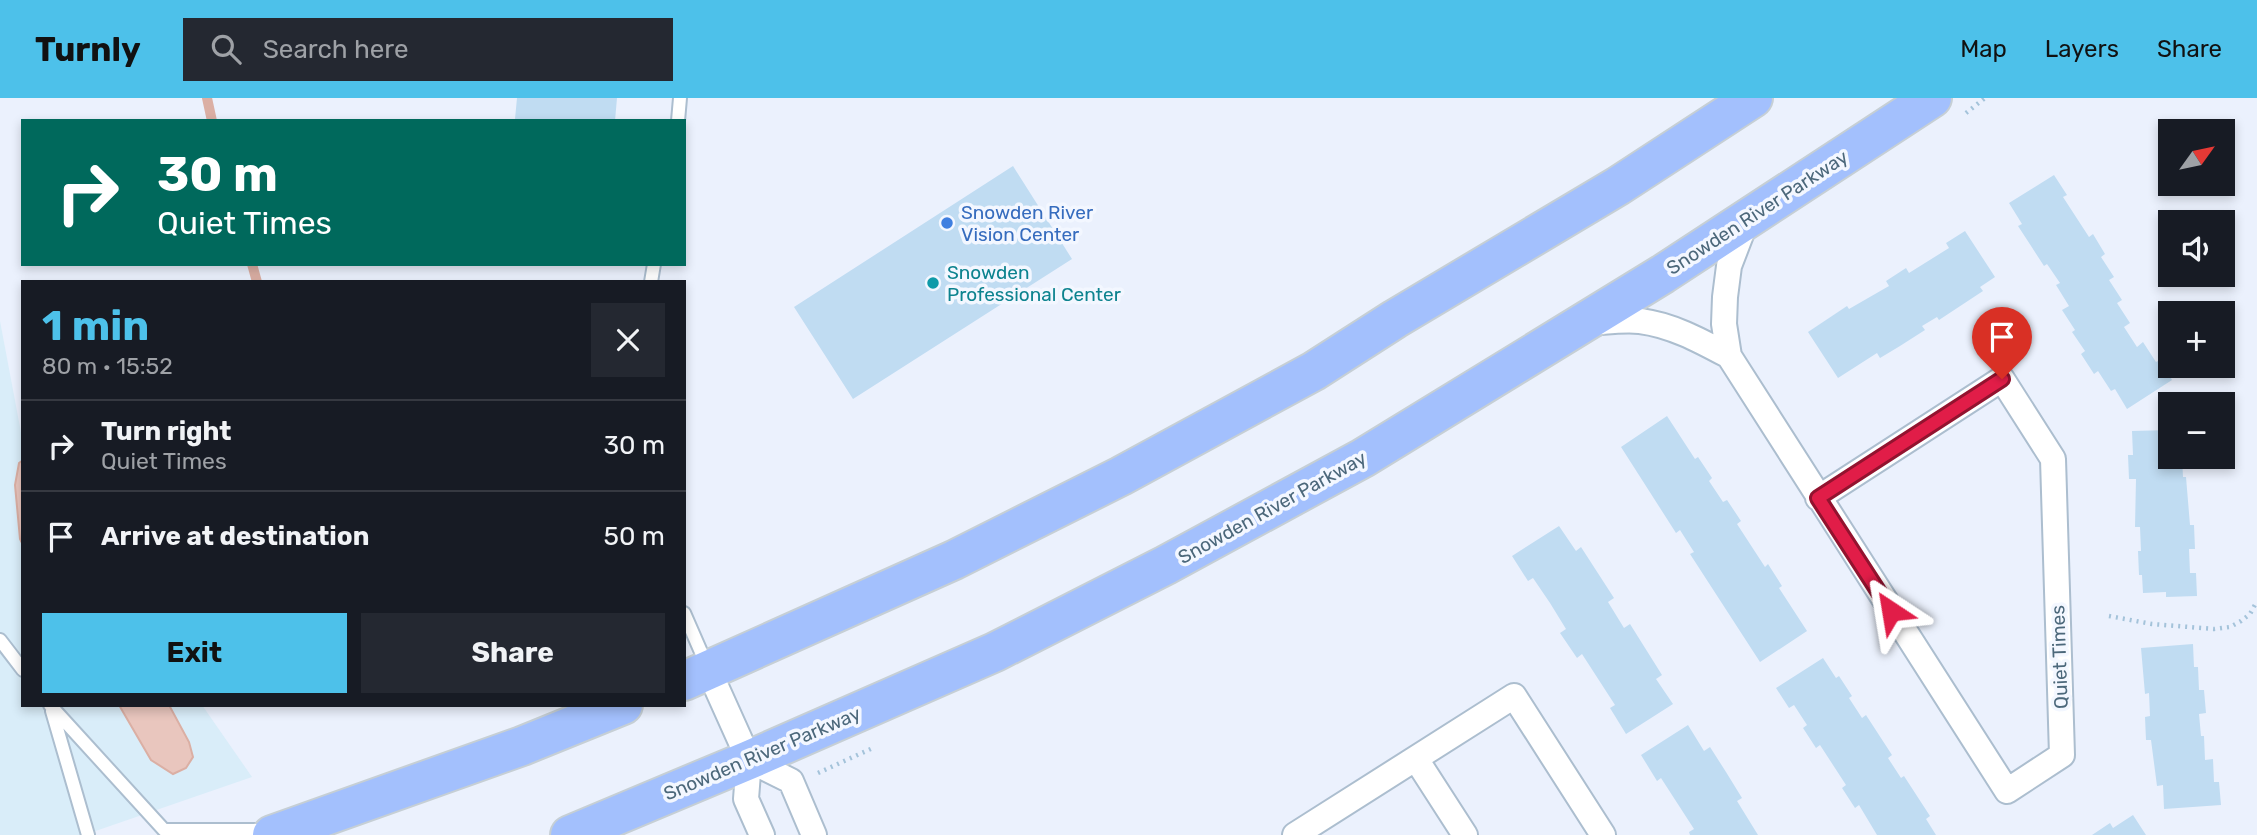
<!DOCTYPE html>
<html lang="en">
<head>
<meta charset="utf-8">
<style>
  :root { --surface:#171b24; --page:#242831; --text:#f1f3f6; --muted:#9ea1a6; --line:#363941; --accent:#4dc1ea }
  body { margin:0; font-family:Rubik,sans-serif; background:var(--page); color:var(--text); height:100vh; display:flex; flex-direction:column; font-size:26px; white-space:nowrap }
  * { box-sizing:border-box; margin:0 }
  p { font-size:23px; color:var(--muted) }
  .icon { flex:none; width:38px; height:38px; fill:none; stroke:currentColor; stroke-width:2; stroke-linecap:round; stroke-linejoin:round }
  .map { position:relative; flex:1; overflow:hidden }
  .details { position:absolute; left:21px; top:182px; width:665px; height:427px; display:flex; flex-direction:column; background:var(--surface); border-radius:0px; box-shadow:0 4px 10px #0003 }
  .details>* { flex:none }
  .top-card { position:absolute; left:21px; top:21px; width:665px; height:147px; border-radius:0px; box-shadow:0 4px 10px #0003; background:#00695c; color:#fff; overflow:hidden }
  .needle { width:46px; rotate:57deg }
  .fabs { position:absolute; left:2158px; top:21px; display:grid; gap:14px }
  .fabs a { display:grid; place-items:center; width:77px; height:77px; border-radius:0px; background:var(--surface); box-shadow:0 4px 10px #0003; font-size:35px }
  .pin { position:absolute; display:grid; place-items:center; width:60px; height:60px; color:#fff; margin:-72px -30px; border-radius:50% 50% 50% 0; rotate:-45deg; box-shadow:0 0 7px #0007 }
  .pin .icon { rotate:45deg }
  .me { position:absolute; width:77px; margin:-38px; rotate:327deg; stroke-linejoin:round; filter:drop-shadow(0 0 5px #0008) }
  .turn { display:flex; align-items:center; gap:24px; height:147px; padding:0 21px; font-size:32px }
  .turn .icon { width:91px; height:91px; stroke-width:2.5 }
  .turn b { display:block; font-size:49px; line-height:60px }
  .round { display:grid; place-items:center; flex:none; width:74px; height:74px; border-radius:0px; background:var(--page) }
  .head { display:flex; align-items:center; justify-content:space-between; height:119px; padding:0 21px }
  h1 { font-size:42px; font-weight:700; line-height:52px; color:var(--accent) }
  .button { display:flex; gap:14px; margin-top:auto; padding:14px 21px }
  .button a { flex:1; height:80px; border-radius:0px; background:var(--accent); color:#111; font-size:28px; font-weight:700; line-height:80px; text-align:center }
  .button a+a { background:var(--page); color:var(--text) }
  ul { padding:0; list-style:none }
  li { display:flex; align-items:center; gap:21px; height:91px; padding:0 21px; border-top:2px solid var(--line) }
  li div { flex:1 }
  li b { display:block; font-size:26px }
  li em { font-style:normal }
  header { display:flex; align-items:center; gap:42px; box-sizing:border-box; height:98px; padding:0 35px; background:var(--accent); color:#111 }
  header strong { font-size:33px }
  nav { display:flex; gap:38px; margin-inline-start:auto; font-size:24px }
  .search { width:490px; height:63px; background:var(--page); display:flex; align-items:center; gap:18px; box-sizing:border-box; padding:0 24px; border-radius:0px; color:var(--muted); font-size:26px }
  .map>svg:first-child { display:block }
  .commercial { fill:#d9edf9 }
  .water { fill:#e9c6be; stroke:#dbafa4; stroke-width:2 }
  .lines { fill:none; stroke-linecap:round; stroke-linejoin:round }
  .stream { stroke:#dbafa4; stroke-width:10 }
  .building { fill:#c0dcf2 }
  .lane-casing { stroke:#acbecf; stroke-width:16 }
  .street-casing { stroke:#acbecf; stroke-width:28 }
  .primary-casing { stroke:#c6cfd5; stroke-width:42 }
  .path { stroke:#a4c3da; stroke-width:4.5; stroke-dasharray:2 5; stroke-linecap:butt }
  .lane { stroke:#fff; stroke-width:12 }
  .street { stroke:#fff; stroke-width:24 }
  .primary { stroke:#a3c0fd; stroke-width:38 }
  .route-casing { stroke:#92132f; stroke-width:18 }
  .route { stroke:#e11d48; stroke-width:12 }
  .shop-dot { fill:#3f7fe0; stroke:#f3f7ff; stroke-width:2.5 }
  .culture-dot { fill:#0f9aa8; stroke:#f3f7ff; stroke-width:2.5 }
  .labels { text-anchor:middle; stroke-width:7; stroke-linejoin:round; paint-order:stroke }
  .shop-label { font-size:19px; fill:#366cbe; stroke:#f3f7ff; text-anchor:start }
  .street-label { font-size:19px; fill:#4c687b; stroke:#f3f7ff }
  .culture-label { font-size:19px; fill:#0d838f; stroke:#f3f7ff; text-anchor:start }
</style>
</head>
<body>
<header>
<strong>Turnly</strong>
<div class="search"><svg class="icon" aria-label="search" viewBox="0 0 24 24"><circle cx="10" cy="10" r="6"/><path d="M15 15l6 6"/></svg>Search here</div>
<nav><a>Map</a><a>Layers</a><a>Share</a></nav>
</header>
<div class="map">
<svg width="2257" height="737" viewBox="0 0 2257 737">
  <rect width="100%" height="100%" fill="#ebf1fd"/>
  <path class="commercial" d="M0,223L23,345V607H202L252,679L84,737H0Z"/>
  <path class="water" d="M23,362V447L20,441L15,387L19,365Z
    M119,607H169L189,644L193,659L186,670L173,676L151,662Z"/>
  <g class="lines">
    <path class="stream" d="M207,0L212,23
      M252,166L257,184"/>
  </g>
  <path class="building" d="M517,0H617L615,23L515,21Z
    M1013,68L1072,161L853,301L794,209Z
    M2054,77L2067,97L2063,99L2089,139L2093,136L2105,156L2101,159L2114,179L2109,182L2122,202L2117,205L2130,225L2124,229L2137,249L2143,244L2156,264L2160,262L2172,282L2127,311L2115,291L2111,293L2098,273L2094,276L2081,256L2085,253L2072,234L2075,232L2062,212L2069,208L2056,187L2060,185L2047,166L2044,168L2018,128L2022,126L2009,105Z
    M1965,133L1995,179L1980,189L1983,193L1939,222L1937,219L1922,228L1925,232L1900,248L1880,260L1877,255L1838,280L1808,234L1847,208L1849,211L1882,192L1889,188L1886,183L1906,170L1909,175L1949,150L1946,145Z
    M1667,318L1695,361L1698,359L1712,380L1709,383L1723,404L1727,402L1741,423L1737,426L1765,469L1768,466L1782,488L1779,490L1807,533L1760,564L1690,456L1694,454L1680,432L1676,435L1621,349Z
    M2170,332V359H2182L2183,379H2186L2190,427H2194L2195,451H2189L2190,475H2196L2197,498L2166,499V494L2143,495L2142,477H2139L2138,453H2141L2140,429H2135L2136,381H2129L2128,357H2133L2132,333Z
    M1559,428L1576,453L1581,449L1614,500L1608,504L1624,530L1630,526L1662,577L1656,581L1673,606L1626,636L1610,610L1615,607L1582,556L1577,560L1560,535L1566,531L1550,505L1533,480L1528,483L1512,458Z
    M2193,546L2194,569H2198L2199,592H2204L2206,615L2199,616L2201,638H2204L2205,662L2213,661L2214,684H2219L2221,707L2164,711L2163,687L2157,688L2151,642H2146L2145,619L2150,618L2149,595L2145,596L2141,550Z
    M1823,560L1836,580L1839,578L1852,598L1849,600L1862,620L1866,617L1892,657L1888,660L1901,680L1904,678L1930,718L1926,721L1936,737H1877L1859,707L1855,710L1842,690L1846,687L1820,647L1816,650L1803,630L1807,627L1794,607L1789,610L1776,590Z
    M1688,627L1704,653L1710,649L1726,674L1742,700L1737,703L1758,737H1690L1689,734L1694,731L1661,680L1657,683L1641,657Z
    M2133,717L2146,737H2092L2110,725L2113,730Z"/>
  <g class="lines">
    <defs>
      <path id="lane" d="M678,23L680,0
        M651,184L654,166
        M684,515L708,570
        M0,542L23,572
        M50,607L164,732H269
        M52,613L88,737"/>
      <path id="street" d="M1747,121L1729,168L1725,199L1724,226L1729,258L2007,693L2062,657L2053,361L2002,281L1818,400
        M1590,225C1606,224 1624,221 1640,223C1672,227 1701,243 1729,258
        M709,573L749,662L746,701L762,737
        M1416,661L1465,737
        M749,662L791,683L814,737
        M1295,737L1514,598L1603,737"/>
      <path id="primary" d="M684,583L954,462L1121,378L1314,273L1395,221L1618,88L1753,0
        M272,737L522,648L623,607
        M570,737L749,662L995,554L1166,467L1363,360L1663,176L1932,0"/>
    </defs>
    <use href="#lane" class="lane-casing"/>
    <use href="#street" class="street-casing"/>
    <use href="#primary" class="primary-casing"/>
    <path class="path" d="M1966,15L1985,0
      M2109,518L2152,526L2214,531L2230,529L2241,523L2250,516L2257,503
      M818,675L875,649"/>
    <use href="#lane" class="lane"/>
    <use href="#street" class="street"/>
    <use href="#primary" class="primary"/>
  </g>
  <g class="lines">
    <defs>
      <path id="route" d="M1891,513L1818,400L2002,281"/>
    </defs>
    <use href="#route" class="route-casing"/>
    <use href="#route" class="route"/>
  </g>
  <circle class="shop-dot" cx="947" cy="125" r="7"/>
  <circle class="culture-dot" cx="933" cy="185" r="7"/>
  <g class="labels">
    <g class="shop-label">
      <text x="961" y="121">Snowden River<tspan x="961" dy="22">Vision Center</tspan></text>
    </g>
    <g class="street-label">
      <text transform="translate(1757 114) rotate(-33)" y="7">Snowden River Parkway</text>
      <text transform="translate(1272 409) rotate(-29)" y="7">Snowden River Parkway</text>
      <text transform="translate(2059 559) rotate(-92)" y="7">Quiet Times</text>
      <text transform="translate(762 655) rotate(-23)" y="7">Snowden River Parkway</text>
    </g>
    <g class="culture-label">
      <text x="947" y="181">Snowden<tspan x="947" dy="22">Professional Center</tspan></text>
    </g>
  </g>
</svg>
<div class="fabs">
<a><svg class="needle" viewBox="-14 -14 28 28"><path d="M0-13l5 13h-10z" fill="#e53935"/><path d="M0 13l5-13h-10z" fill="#9ea1a6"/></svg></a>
<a><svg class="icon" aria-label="sound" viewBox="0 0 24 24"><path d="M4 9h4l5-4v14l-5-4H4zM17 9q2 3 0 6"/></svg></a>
<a>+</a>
<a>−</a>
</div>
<div class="pin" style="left:2002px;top:281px;background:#d93025"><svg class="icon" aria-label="arrive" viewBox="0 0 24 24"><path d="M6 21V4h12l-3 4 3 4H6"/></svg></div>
<svg class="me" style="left:1891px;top:513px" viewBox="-20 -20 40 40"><path d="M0-17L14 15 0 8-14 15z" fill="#e11d48" stroke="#fff" stroke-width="4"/></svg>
<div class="top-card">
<div class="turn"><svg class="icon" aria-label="right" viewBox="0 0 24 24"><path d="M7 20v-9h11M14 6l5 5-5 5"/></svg><div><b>30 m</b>Quiet Times</div></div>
</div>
<section class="details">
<div class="head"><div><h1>1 min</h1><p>80 m · 15:52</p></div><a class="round"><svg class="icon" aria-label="close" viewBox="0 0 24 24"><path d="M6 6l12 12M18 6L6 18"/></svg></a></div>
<ul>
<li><svg class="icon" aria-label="right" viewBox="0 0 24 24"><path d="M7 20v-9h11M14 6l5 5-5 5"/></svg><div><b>Turn right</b><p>Quiet Times</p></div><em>30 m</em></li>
<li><svg class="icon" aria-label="arrive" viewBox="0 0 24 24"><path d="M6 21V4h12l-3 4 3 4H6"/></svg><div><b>Arrive at destination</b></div><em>50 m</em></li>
</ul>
<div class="button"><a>Exit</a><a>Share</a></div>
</section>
</div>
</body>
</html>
